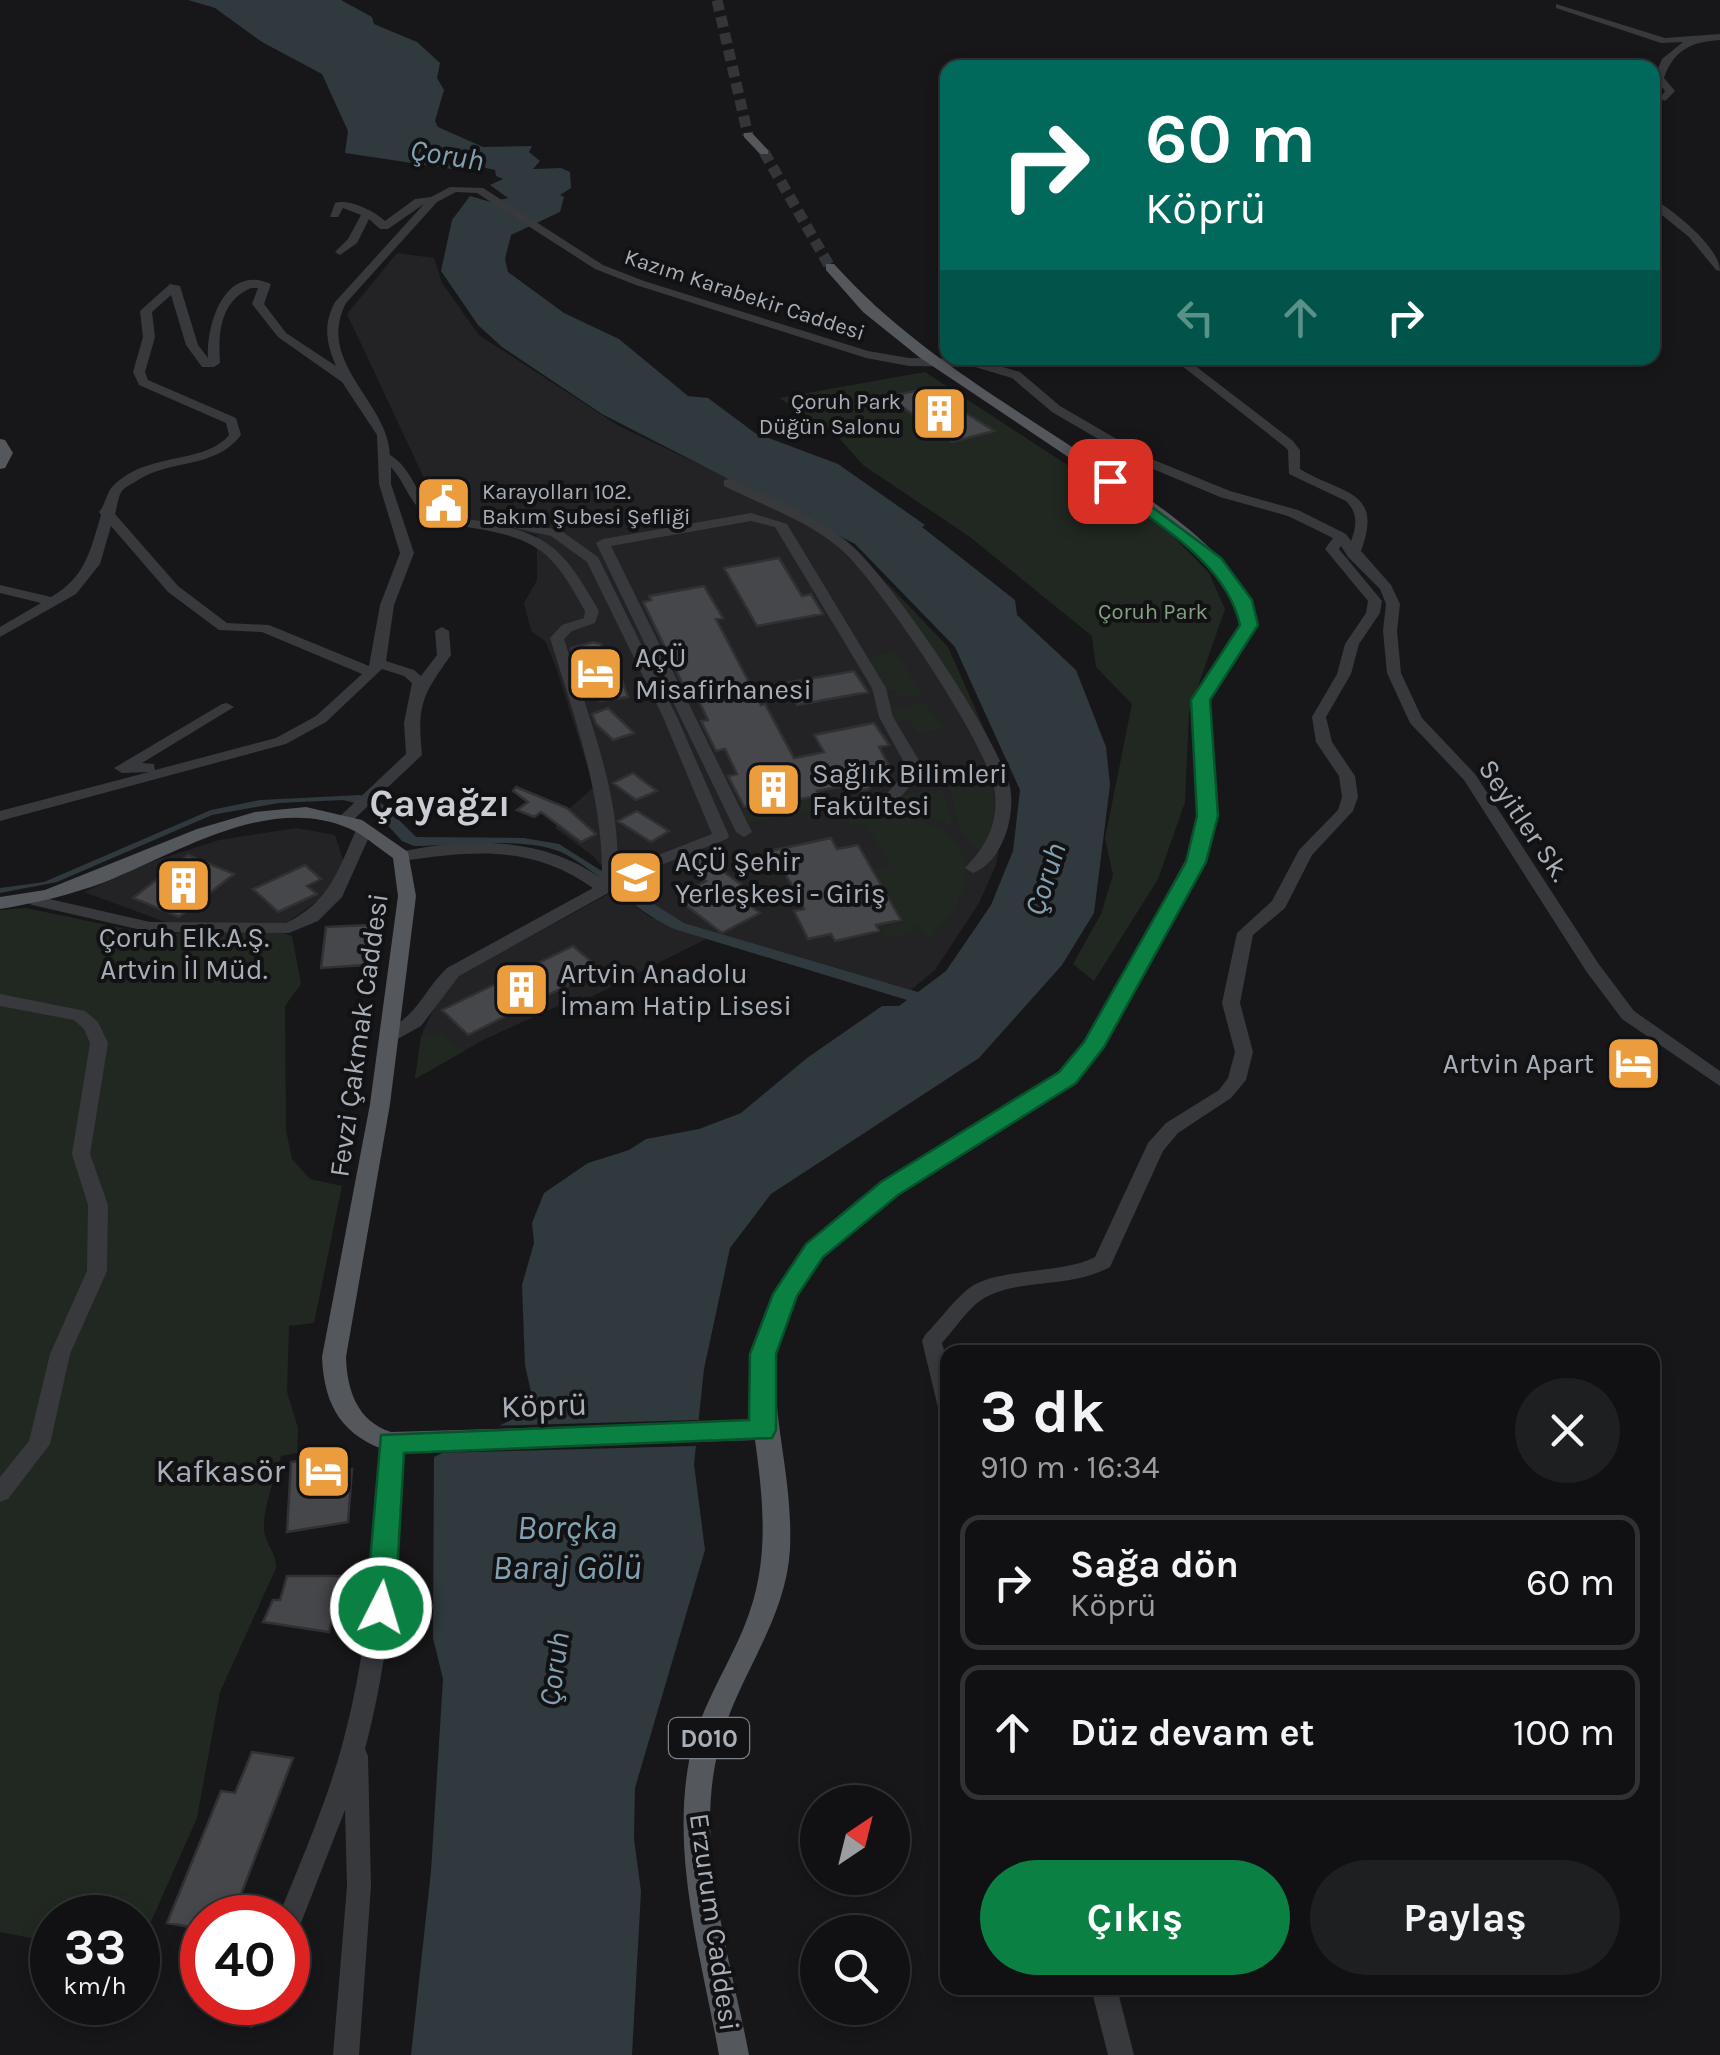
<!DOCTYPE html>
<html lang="tr">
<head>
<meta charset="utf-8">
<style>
  :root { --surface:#111113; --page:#1e1f21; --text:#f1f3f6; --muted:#9c9da0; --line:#303133; --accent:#0b8043 }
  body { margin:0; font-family:Karla,sans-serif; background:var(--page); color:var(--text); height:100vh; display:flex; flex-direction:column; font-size:38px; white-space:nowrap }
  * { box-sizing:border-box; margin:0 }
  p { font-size:32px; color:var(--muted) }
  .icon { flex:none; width:55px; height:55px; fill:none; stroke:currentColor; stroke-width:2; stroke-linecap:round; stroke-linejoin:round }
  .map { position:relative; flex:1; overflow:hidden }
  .sheet { position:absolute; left:940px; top:1345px; width:720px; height:650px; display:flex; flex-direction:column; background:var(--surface); border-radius:20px; box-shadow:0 5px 15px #0003,0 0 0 2px var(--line) }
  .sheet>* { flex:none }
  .guide { position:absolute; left:940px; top:60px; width:720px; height:305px; border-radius:20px; box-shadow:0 5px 15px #0003,0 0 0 2px var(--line); background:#00695c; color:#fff; overflow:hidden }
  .needle { width:65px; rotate:35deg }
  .buttons { position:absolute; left:800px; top:1785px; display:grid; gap:20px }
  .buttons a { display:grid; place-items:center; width:110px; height:110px; border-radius:50%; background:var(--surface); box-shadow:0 5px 15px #0003,0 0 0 2px var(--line); font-size:50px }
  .speed { position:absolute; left:30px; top:1895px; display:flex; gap:20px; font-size:50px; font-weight:700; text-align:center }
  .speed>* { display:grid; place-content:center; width:130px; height:130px; border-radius:50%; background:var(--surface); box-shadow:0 5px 15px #0003,0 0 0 2px var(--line); line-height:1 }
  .speed small { font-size:25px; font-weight:400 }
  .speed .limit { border:15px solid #d22; background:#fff; color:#111 }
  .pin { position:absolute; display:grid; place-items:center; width:85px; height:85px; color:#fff; margin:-42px; border-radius:20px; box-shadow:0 5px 15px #0006 }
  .me { position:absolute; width:110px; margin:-55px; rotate:5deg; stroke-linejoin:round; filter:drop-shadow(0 0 8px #0008) }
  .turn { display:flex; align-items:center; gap:35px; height:210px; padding:0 40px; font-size:45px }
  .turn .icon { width:130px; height:130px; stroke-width:2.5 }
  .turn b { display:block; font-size:70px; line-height:85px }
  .lanes { display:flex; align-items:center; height:95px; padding:0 40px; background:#0003; justify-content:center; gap:50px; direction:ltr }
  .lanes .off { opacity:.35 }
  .round { display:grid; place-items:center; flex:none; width:105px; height:105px; border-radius:52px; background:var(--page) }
  .overview { display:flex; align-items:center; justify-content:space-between; height:170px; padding:0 40px }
  h1 { font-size:60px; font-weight:700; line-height:75px }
  .button { display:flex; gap:20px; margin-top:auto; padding:20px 40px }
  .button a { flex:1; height:115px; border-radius:60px; background:var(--accent); color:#fff; font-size:40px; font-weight:700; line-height:115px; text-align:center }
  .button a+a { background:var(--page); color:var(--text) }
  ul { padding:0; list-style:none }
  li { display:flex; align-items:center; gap:30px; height:135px; margin:0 20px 15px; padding:0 20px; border:5px solid var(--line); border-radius:20px }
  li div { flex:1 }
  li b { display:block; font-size:38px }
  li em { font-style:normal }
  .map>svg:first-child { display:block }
  .built { fill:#232325 }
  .green { fill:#212821 }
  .water { fill:#2f393e }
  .pier { fill:#171719 }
  .building { fill:#46474b; stroke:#313134; stroke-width:2.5 }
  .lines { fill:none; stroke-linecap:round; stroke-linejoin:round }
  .major-tunnel { stroke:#343539; stroke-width:11; stroke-dasharray:11 6; stroke-linecap:butt }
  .minor { fill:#38393d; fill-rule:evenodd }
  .major { fill:#54575c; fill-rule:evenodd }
  .route { fill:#0b8043; stroke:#07532c; stroke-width:2.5 }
  .labels { text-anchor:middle; stroke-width:8; stroke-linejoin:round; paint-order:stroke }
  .far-street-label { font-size:22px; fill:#a9afb8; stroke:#121214 }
  .far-poi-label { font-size:22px; fill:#a9afb8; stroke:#121214; text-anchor:end }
  .far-park-label { font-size:22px; fill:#83a281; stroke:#121214 }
  .shield { fill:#121214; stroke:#7c8087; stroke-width:2.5 }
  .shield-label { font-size:25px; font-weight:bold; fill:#a9afb8 }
  .poi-label { font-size:28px; fill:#a9afb8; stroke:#121214; text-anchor:start }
  .street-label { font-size:28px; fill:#a9afb8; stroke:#121214 }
  .water-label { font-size:30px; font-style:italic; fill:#82a1b2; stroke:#121214 }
  .near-street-label { font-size:32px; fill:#a9afb8; stroke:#121214 }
  .near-poi-label { font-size:32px; fill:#a9afb8; stroke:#121214; text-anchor:end }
  .near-water-label { font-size:35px; font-style:italic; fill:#82a1b2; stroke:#121214 }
  .district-label { font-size:38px; font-weight:bold; fill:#caced4; stroke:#121214 }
</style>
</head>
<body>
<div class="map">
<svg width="1720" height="2055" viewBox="0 0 1720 2055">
  <rect width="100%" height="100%" fill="#171719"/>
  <path class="built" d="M397,253L434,258L442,283L479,335L619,426L730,479L850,546L948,647L1010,788L996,865L979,903L935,970L911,990L684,923L619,886L594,857L555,828L562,815L594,787L556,667L545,641L531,631L524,603L537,580V535L440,512L347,314Z
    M296,828L335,835L344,863L323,897L285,924H171L84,892L148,863L219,840Z
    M614,891L650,917L706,939L585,1000L580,996L485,1039L415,1079L423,1031L447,982Z"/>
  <path class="green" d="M925,372L1167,530L1209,573L1225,609L1189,712L1185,802L1158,879L1094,981L1073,964L1101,914L1113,875L1105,838L1132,704L1096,667L1092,636L970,537L863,465L833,431L779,398Z
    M885,581L948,647L996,756Z
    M896,651L922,695L900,697L895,690H886L866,658Z
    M925,702L944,729L918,733L908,719L895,722L891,715L897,708Z
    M987,768C998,797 995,827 981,855L961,830L946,776Z
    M943,790L953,826L894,806L903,794Z
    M824,796L830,807L744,824L738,810Z
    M879,815C970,815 994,877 928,940L918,925L912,926L915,932L884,939L881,929L904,922L875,870L891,865L865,824L850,826L846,819Z
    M26,908L150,934L275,930L292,936L301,984L285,1006L286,1130L292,1159L310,1179L342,1186L314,1323L289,1326L287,1392L298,1428L297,1453L281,1456C275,1478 263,1506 264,1530C265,1544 277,1553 276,1568L220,1692L197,1818L138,1951V1918H52V1942L0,1932V910Z
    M441,1035L464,1051L415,1079L421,1036Z"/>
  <path class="water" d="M188,0H341L372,17L374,24L417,42L440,63L437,78L444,90L435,121L438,127L483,147L532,146L529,152L540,161L533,169L561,168L570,172L571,188L560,195L564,197L560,212L511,235L505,259L508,272L564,313L619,339L688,396L708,398L755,433L838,464L925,525L922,527L1015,600L1017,615L1076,670L1106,747L1110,785L1094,913L1062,965L979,1058L771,1194L730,1248L704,1369L694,1464L705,1550L635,1788L634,1839L641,1891L632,2055H411L431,1871L443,1679L433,1638L434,1457L513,1419L531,1392L525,1365L522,1285L534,1243L532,1223L544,1193L588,1163L629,1150L646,1139L699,1129L741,1113L807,1058L882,1006H899L907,1000L674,929C633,910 605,877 567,855C534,835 453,846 414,846L402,841L371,807L343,800L279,803L212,815L57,882L0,893V888L44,882L211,810L260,800L360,795L384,805L416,837L524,838L559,844L684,923L918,992L946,971L991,905L1013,851L1020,790L955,647L855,544L602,414L502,347L478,325L441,271L452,220L470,196L491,202L508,198L490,185L503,179L496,176L495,170L473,165L452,169L345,153L348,131L322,74L262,42L215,8Z"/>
  <path class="pier" d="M698,1420L696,1446L430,1453L487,1426Z"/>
  <path class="building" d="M927,388L994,431L952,442L888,397Z
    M779,558L802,596L811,594L823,614L757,626L724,568Z
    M704,586L723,618L716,619L761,705L765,704L794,758L824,752L814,735L874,723L889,745L879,747L889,766L868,789L854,792L851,785L817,791L820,796L744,807L728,776L737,774L725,749L716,751L701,721L708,720L696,695L689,697L643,602L651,600L649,596Z
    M593,642L601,644L614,681L622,680L628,697L600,701L593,680L580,675L571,648Z
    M854,671L868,692L797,705L785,683Z
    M608,708L634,733L613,740L596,724L592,714Z
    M633,773L657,791L636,800L613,783Z
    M516,787L567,808L596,834L581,842L541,812L534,817L517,810L528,802L513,791Z
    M637,811L669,831L651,842L618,821Z
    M831,838L837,849L858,845L901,920L876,925L879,931L835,941L831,934L808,939L794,911L804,909L783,869L774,871L765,852Z
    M188,855L234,874L179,917L133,898Z
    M702,856L753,893L742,899L760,913L722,933L679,900L687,896L683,893L706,881L684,865Z
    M305,865L321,879L307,886L317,894L278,912L253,889Z
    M369,925L365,965L321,968L326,927Z
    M573,946L600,969L468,1035L442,1010Z
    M323,1458V1463L341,1461V1470L352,1469L348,1522L287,1532L291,1462Z
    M287,1576H342L329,1632L263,1622L273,1600H280Z
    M252,1752L293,1758L232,1918H202V1929L167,1923L221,1791L235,1793Z"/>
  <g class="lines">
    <path class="major-tunnel" d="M717,0L748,135
      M764,152L830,267"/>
    <path class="minor" d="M1556,4L1665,38L1720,34V40C1692,42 1674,49 1664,78L1675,91L1665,101L1660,98L1665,91L1654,78L1662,59L1683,42L1661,43L1556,8Z
      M450,187L483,188L603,265L644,281L868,351L909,358L976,359L1020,372L1060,406L1149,458L1230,491L1298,510L1346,534L1351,541C1357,525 1358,513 1346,501L1289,474L1288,450L1285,447L1172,358H1185L1293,441L1300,450V469C1342,495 1384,489 1361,551L1391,585L1400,604L1397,631L1401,673L1422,718L1475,774L1598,963L1634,1011L1720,1071V1086L1622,1019L1586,971L1464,780L1410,723L1387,673L1383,631L1386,604L1380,589L1348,557L1341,546L1339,549L1382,601L1380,613L1359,644L1351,674L1326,717L1332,742L1355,776L1358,797L1353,811L1312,855L1285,908L1253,935L1240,1003L1253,1052L1246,1080L1231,1098L1178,1133L1163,1151L1110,1267C1069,1289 1022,1278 986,1297C970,1305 955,1329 942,1343L948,1365V1422L941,1420L922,1341L925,1335C939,1321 952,1302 968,1289C995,1267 1061,1275 1095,1257L1148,1143L1166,1123L1219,1090L1228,1078L1235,1052L1222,1003L1237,933L1272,901L1299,850L1338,810L1342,797L1339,776L1316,742L1312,717L1337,674L1345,644L1366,613L1368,601L1325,549L1333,538L1288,516L1220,497L1141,464L1052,412L1012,378L975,367L909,366L866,358L636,285L595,269L477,193L456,192L437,202L346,303C315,363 388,401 390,455C412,468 415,495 435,509C447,518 465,518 480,521C551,534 564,550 599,611L595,623L572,631L564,639C586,710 622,796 617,871L712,834L663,717L587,562L551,536L510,527V521L560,530L598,557L677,717L729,836L727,839L613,884L610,892L459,976L421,1026L394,1041H382L379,1037L382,1033C421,1013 419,996 447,968L593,888C531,844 473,851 402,861L396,859L394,856L396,853C464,837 541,836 599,877L602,869C601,789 573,713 550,638L562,625L584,618L585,611C553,553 540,539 473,528C458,525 441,525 428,516C410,505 405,482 391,467V484L414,553L394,605L386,661L414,670L421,676L437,655L435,631L442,627L449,631L451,655C422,696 417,704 422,755L350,823L344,825L336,820L406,754L404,723L412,683L404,676L382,669L326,722L286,744L0,821V811L149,772L122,773L114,768L222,704L227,703L234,707L142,763L154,764L155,770L276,738L316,716L362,674L262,632L219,630L168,592L111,526L100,564L76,594L0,637V627L41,603L0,593V585L51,597C86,577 90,551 101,515L99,512C106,504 106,492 114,485C149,451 204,465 229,435L226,423L139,385L133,372L143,337L140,311L170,284L180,286L198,345L208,358C206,324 225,263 271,284L264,304L286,333L336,366C326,343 323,324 335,302L424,204L388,229H380L369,219L357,243L340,255L335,252L348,239L361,215L343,208L338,217H330L335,203C348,198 375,211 385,221L415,199L431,197ZM251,288H258L252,304L278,337L342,382L377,435L379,484L400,553L380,605L369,666L269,625L227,623L178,586L115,514C117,508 118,496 122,491C125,487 130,485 135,482C169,458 215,470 241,435L236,418L148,380L145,372L155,337L152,312L171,295L186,345L202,367H214L220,363C218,333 220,301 251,288Z
      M1652,198C1673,210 1720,247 1720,271L1716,270L1689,237L1652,207Z
      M729,479C765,492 822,520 850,544C891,579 998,737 1010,787C1016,816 1002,863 973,873L965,868C986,846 998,825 995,793C990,746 881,588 845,553C812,522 764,506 724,486V480Z
      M751,513L787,524L886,688L893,717L921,764V774L886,813H874L872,810L905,773V764L879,717L872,688L775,527L751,521L611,546L752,832L744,837L736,832L596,543L603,539Z
      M365,823L373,828L342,897L318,921L289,933L150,932L32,905L24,900L32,895L150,922L286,923C330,902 338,870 357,828Z
      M0,994L85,1011L98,1022L108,1043L90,1154L108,1205L107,1271L70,1354L50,1444L8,1499L0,1502V1477L29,1441L50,1354L87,1271L88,1205L72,1154L90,1043L84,1029L74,1020L0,1006Z
      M391,1434L398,1436L402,1442C397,1545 392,1649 365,1749L368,1756L371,1886L359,2055H333L347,1886L345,1810L297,1933L288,1936V1918H278C302,1858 328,1800 344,1738C370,1641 375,1541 380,1442L384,1436Z
      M1091,1988H1117L1134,2055H1108Z
      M243,2002H269L260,2024L251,2028L242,2024L238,2015Z"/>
    <path class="major" d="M744,133H752L768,150V154H760L744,137Z
      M826,264H834C912,351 1011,405 1107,470C1148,498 1213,541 1240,583C1247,595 1252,611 1257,625L1209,701L1216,816L1209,850L1100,1052C1074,1087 1037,1108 999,1130C941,1164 878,1196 831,1246C734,1351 795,1431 790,1549C786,1624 732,1683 717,1755C695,1853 731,1959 749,2055H719C702,1959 671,1859 689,1761C697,1713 726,1671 744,1627C770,1565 764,1505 755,1440L391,1452C343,1437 324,1407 322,1357L370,1104L398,896L393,858C379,849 364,834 348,828C268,794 178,853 105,882C70,895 36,903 0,909V897L45,890L197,829L255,812L306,807L362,820L408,852L416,896L390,1104L346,1357C347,1390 357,1421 391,1432L753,1421C735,1274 850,1196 962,1133C1006,1108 1054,1085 1085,1044L1191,850L1198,816L1193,701L1241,625L1225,585L1186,543L1128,497L919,357L863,312L826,270Z
      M0,439L5,440L13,453L5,468L0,469Z"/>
  </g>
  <path class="route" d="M1110,476L1221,558L1252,600L1258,625L1210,700L1218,816L1206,862L1104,1047L1076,1083L898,1195L823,1257L797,1296L776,1354V1430L772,1438L404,1453L395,1608L391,1617L381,1621L370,1617L366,1608L381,1435L749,1420L750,1354L773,1294L806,1244L881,1182L1059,1072L1084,1042L1186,862L1197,816L1191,700L1240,625C1226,561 1154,523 1105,485L1102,481Z"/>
  <defs>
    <symbol id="building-square" viewBox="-11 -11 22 22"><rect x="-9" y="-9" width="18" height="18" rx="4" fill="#eb9c3c" stroke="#121214"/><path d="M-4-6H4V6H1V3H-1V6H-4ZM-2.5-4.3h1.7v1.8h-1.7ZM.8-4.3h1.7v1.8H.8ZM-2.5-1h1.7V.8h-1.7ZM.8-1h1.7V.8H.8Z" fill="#fff"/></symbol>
    <symbol id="civic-square" viewBox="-11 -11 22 22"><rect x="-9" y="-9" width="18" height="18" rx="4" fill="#eb9c3c" stroke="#121214"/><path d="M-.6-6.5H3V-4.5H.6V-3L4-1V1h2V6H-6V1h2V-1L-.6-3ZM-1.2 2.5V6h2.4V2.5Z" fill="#fff"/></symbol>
    <symbol id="hotel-square" viewBox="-11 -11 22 22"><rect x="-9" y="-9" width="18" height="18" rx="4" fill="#eb9c3c" stroke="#121214"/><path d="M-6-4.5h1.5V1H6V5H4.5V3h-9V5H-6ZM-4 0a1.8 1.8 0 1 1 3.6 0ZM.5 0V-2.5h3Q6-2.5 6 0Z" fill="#fff"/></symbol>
    <symbol id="university-square" viewBox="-11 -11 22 22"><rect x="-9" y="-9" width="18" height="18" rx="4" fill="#eb9c3c" stroke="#121214"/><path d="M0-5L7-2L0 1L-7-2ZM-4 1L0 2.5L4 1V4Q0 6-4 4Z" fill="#fff"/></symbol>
  </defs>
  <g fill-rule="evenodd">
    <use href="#building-square" x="908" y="382" width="63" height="63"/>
    <use href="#civic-square" x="412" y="472" width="63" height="63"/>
    <use href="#hotel-square" x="564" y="642" width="63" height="63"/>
    <use href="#building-square" x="742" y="758" width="63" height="63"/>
    <use href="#university-square" x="604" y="846" width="63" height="63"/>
    <use href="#building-square" x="152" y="854" width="63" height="63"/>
    <use href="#building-square" x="490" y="958" width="63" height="63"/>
    <use href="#hotel-square" x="1602" y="1032" width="63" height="63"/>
    <use href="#hotel-square" x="292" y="1440" width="63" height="63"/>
  </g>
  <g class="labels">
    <g class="far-street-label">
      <text transform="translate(745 294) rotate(18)" y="8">Kazım Karabekir Caddesi</text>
    </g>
    <g class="far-poi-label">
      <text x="901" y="409">Çoruh Park<tspan x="901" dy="25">Düğün Salonu</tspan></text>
      <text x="482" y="499" text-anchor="start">Karayolları 102.<tspan x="482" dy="25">Bakım Şubesi Şefliği</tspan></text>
    </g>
    <g class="far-park-label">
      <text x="1153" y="619">Çoruh Park</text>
    </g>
    <rect class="shield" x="669" y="1718" width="80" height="40" rx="8"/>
    <g class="shield-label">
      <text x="709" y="1747">D010</text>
    </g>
    <g class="poi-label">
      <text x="635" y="667">AÇÜ<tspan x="635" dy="32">Misafirhanesi</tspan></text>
      <text x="812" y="783">Sağlık Bilimleri<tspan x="812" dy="32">Fakültesi</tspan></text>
      <text x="675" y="871">AÇÜ Şehir<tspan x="675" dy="32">Yerleşkesi - Giriş</tspan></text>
      <text x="184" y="947" text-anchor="middle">Çoruh Elk.A.Ş.<tspan x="184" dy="32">Artvin İl Müd.</tspan></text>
      <text x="560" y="983">Artvin Anadolu<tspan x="560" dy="32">İmam Hatip Lisesi</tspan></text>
      <text x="1594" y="1073" text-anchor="end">Artvin Apart</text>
    </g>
    <g class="street-label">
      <text transform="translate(1525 820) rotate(56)" y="10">Seyitler Sk.</text>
      <text transform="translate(358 1035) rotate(-82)" y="10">Fevzi Çakmak Caddesi</text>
      <text transform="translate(715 1922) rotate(82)" y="10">Erzurum Caddesi</text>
    </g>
    <g class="water-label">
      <text transform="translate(447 155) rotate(9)" y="10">Çoruh</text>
      <text transform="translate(1045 879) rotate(-72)" y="10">Çoruh</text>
      <text transform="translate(554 1669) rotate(-82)" y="10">Çoruh</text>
    </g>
    <g class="near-street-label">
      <text transform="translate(544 1405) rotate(-2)" y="11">Köprü</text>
    </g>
    <g class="near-poi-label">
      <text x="285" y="1482">Kafkasör</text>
    </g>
    <g class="near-water-label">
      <text x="567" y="1539">Borçka<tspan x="567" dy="40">Baraj Gölü</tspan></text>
    </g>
    <g class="district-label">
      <text x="440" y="816">Çayağzı</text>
    </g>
  </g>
</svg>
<div class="buttons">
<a><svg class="needle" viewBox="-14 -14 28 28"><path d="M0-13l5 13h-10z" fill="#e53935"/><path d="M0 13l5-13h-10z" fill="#9c9da0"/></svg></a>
<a><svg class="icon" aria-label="search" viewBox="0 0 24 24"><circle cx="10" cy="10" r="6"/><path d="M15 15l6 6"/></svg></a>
</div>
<div class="speed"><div>33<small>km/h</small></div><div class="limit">40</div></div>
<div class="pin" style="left:1110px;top:481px;background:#d93025"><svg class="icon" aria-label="arrive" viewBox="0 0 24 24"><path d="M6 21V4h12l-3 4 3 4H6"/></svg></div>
<svg class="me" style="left:381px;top:1608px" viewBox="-20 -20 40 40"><circle r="17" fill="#0b8043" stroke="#fff" stroke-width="3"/><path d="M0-11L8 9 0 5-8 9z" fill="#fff"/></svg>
<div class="guide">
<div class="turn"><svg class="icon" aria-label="right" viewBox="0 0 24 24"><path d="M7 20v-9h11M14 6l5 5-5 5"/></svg><div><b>60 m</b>Köprü</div></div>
<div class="lanes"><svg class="icon off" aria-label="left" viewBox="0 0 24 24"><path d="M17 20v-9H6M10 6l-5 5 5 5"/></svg><svg class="icon off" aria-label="ahead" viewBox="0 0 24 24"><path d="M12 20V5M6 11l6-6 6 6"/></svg><svg class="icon" aria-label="right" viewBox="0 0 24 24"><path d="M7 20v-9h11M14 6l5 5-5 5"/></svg></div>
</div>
<section class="sheet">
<div class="overview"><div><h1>3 dk</h1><p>910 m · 16:34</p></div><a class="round"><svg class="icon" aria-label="close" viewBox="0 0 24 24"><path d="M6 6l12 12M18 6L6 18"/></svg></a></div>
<ul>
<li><svg class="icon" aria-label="right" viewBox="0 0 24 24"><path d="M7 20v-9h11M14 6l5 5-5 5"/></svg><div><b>Sağa dön</b><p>Köprü</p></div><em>60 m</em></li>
<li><svg class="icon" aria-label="ahead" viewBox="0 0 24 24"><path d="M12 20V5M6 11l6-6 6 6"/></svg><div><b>Düz devam et</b></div><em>100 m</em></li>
</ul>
<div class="button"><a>Çıkış</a><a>Paylaş</a></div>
</section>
</div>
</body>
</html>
